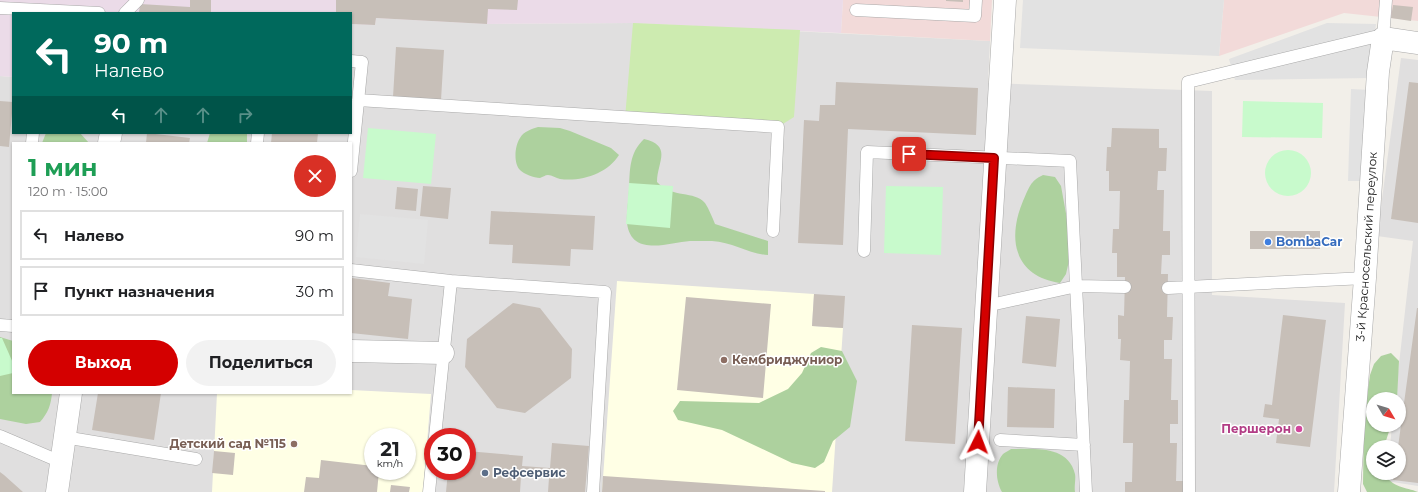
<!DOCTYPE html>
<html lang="ru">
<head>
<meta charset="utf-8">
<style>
  :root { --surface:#fff; --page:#f2f2f2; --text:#202124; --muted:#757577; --line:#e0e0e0; --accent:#d40000 }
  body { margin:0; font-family:Montserrat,sans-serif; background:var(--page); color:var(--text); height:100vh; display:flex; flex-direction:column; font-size:15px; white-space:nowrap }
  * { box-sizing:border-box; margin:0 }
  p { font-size:13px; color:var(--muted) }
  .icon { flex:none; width:22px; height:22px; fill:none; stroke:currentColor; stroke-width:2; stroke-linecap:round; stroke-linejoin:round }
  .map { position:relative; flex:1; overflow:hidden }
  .panel { position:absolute; left:12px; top:142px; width:340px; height:252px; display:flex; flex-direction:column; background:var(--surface); border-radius:0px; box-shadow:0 1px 3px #0004 }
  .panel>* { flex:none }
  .top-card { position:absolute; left:12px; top:12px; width:340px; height:122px; border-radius:0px; box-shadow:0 1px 3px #0004; background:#00695c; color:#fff; overflow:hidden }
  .needle { width:26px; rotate:128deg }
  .tools { position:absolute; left:1366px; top:392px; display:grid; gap:8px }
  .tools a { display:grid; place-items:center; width:40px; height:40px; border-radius:50%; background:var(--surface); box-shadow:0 1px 3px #0004; font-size:20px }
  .speed { position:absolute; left:364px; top:428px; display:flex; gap:8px; font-size:20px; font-weight:700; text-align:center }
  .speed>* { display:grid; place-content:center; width:52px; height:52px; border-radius:50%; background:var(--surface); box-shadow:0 1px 3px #0004; line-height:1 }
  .speed small { font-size:10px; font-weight:400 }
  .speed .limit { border:6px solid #d22; background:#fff; color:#111 }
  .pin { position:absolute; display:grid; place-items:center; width:34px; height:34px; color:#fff; margin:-17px; border-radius:8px; box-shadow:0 2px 6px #0006 }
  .me { position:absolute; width:44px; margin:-22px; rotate:3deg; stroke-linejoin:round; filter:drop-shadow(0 0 3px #0008) }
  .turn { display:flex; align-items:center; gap:14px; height:84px; padding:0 16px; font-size:18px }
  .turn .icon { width:52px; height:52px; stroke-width:2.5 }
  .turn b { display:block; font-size:28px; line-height:34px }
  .lanes { display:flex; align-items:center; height:38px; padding:0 16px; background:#0003; justify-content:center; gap:20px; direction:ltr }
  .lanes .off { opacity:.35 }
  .round { display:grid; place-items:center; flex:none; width:42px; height:42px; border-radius:21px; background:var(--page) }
  .headline { display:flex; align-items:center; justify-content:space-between; height:68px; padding:0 16px }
  h1 { font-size:24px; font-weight:700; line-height:30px; color:#1e9e55 }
  .primary-button { display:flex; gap:8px; margin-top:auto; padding:8px 16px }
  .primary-button a { flex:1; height:46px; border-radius:24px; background:var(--accent); color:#fff; font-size:16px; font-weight:700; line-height:46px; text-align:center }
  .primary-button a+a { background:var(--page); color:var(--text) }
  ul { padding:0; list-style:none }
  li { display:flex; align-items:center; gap:12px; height:50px; margin:0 8px 6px; padding:0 8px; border:2px solid var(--line); border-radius:0px }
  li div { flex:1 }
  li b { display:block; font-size:15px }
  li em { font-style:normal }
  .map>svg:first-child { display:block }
  .residential { fill:#e0dfdf; fill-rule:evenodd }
  .commercial { fill:#f2dad9 }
  .industrial { fill:#ebdbe8 }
  .education { fill:#ffffe5; fill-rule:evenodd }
  .grass { fill:#cdebb0 }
  .forest { fill:#add19e }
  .park { fill:#c8facc }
  .parking { fill:#e2e2e2 }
  .building { fill:#c7bfb8 }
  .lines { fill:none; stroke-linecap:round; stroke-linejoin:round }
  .lane-casing { stroke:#a9a9a9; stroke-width:13 }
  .street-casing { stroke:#a9a9a9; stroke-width:23 }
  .lane { stroke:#fff; stroke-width:12 }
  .street { stroke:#fff; stroke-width:22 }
  .route-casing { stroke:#8a0000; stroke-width:10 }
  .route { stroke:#d40000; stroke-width:7 }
  .shop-dot { fill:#3f7fe0; stroke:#fff; stroke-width:1.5 }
  .education-dot { fill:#8d6e63; stroke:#fff; stroke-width:1.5 }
  .hotel-dot { fill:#d1479c; stroke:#fff; stroke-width:1.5 }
  .service-dot { fill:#5c6f8a; stroke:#fff; stroke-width:1.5 }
  .labels { text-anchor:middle; stroke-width:3; stroke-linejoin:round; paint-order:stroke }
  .shop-label { font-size:12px; font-weight:bold; fill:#366cbe; stroke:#fff; text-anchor:start }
  .street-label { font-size:12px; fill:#222; stroke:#fff }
  .education-label { font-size:12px; font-weight:bold; fill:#785e54; stroke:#fff; text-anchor:start }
  .hotel-label { font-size:12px; font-weight:bold; fill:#b23c85; stroke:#fff; text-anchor:end }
  .service-label { font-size:12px; font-weight:bold; fill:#4e5e75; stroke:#fff; text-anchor:start }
</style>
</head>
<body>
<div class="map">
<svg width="1418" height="492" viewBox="0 0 1418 492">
  <rect width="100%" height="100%" fill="#f2efe9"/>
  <path class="residential" d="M376,18L487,24L633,23L990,41L988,83L1212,91V295L1345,303L1334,492H0V76L13,77V133H351V24L375,25ZM13,143H351V393H13ZM373,437H407V471H373ZM433,437H467V471H433Z
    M1401,58L1418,60V486L1386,481L1387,473H1399V447H1390L1392,425H1399V399H1395L1413,241L1377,236Z"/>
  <path class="commercial" d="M843,0H992L990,41L841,33Z
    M1224,0H1418V21L1344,13L1219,56Z"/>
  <path class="industrial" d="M0,0H843L841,33L633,23L487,24L376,18L375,25L351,24V13H13V77L0,76Z"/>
  <path class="education" d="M617,281L814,294L812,326L843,328L832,492H602Z
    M351,390L431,394L423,492H212L217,393H351ZM373,437H407V471H373Z"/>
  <path class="grass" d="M633,23L800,30L794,117L778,127L625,118Z"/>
  <path class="forest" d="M538,127L560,128L570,131L611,148L619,155C608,173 582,182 560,179C556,178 552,175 548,175C545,175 543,177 540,178C534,178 524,174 520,170C513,163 515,145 520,138C524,131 532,129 538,127Z
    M46,133H80L89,143H42Z
    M210,133H247V143H207Z
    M644,139C673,146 657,162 657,182C673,199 694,190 705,203C709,209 712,217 715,224L768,241V255C749,254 732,242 712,241C705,241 697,241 690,241C668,243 631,257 627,223C626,212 629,200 629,189C630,170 629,153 644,139Z
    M1043,175L1055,177L1061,186L1069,230L1071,252L1066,274L1060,283C1014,276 1007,239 1023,201C1029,188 1030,181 1043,175Z
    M0,337L13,341V393H52C51,405 48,413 40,422L26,424L0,419Z
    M821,347L842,351L857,381L850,427L833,441L824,462L815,468L792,463L722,430L678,420L673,411L680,401L759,403L788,389L802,373L811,353Z
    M1391,353L1399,361L1397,399H1373V425H1391L1384,447H1373V473H1385C1391,488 1406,487 1418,492H1367L1363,484L1364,418L1370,375L1374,364L1381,356Z
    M1011,449C1034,449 1068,445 1075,474C1076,479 1074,486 1075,492H1002C996,482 994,464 1003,454C1005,452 1009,451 1011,449Z"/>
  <path class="park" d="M1243,101L1323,103L1322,138L1242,137Z
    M368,128L436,134L431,184L363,178Z
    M1265 173a23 23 0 1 1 46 0a23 23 0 1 1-46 0Z
    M629,183L673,186L670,228L626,224Z
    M886,186L943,187L941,255L884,253Z
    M0,338H2L13,363V373L0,376Z"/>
  <path class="parking" d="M1023,0H1224L1219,56L1020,48Z
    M1327,23L1376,24L1370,78L1235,80L1229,59Z
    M1351,89L1370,90L1367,181H1348Z
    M360,214L428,220L424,264L356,257Z"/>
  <path class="building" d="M190,0H211V13H139L140,4L190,7Z
    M336,0H518L517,10L488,9L487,24L376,18L375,25L351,24V13H336Z
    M946,0H963V2L946,1Z
    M1393,5L1413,7L1411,21L1391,18Z
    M396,47L444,50L441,100L393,97Z
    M836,82L978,88L976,135L848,129L843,245L798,243L804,120L819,121L820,105H835Z
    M1409,82L1418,83V223L1391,219Z
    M0,101L13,102L9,147L0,146Z
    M1112,128L1159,129V148H1167L1166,171H1158L1157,190H1164L1163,231H1170V255H1162L1161,274H1168L1167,317H1173L1172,340H1164V359H1172L1171,400H1178V424H1170V443H1177L1176,481H1183V492H1125V482H1132L1133,443H1123L1124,400H1129L1130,361L1120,360L1121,339H1118V315L1124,316L1125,277H1117V253H1112L1113,229H1119L1120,191H1109V171H1106L1107,147H1111Z
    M147,133L190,138L189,143H146Z
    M272,133H318L317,143H271Z
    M423,186L451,188L448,219L420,216Z
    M397,187L418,189L416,211L395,209Z
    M491,211L595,216L593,250L571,249L570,266L512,263L513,245L489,244Z
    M1250,231H1320V249H1250Z
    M352,278L390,283L388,296L412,299L408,339L351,333Z
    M814,294L845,296L843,328L812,326Z
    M686,297L771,304L763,398L677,390Z
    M513,303L540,308L572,349L571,378L525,413L497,408L465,367L467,339Z
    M1417,308H1418V483L1393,480L1394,473H1399L1398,447Z
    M1283,315L1326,320L1310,447L1276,443L1279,419L1263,417L1265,404L1272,405Z
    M1026,316L1060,319L1056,367L1022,363Z
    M912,325L962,328L955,444L905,441Z
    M1008,387L1055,389L1054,428L1007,427Z
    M98,393H161L154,440L92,430Z
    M552,443L589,446L585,492H548L549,478L521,476L520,492H446L448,471H467V451L523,456L522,466L550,468Z
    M214,451L235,453L233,475L212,473Z
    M321,460L373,466V471H379L377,492H304L306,477L319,478Z
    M0,472L4,475L23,492H0Z
    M603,476L825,491V492H602Z
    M391,485L410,487L409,492H390Z"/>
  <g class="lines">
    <defs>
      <path id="lane" d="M0,8L99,13
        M856,10L975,16L976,0
        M125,13L138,0
        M351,61L362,62L351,171
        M358,100L778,127L773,231
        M32,143L33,133
        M257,143L258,133
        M864,251L867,152L1070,161L1086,492
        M351,270L451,281L605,292L593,492
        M1168,288L1365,278
        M986,306L1077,286L1125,287
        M0,325L13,326
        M0,436L61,462
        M64,437L196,459
        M435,437L451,281
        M1000,440L1084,445
        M429,492L433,453
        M1189,492L1188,82L1374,37L1383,38L1386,0"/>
      <g id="street">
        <path d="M109,143L111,133"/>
        <path d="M351,351L443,353"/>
        <path d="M57,492L71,393"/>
        <path d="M975,492L1005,0"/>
        <path id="s1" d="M1349,492L1365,278L1378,72L1383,38L1418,43"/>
      </g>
    </defs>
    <use href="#lane" class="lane-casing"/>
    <use href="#street" class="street-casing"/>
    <use href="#lane" class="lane"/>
    <use href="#street" class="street"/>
  </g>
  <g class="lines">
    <defs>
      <path id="route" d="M909,154L994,158L978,442"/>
    </defs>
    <use href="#route" class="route-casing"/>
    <use href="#route" class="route"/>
  </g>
  <circle class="shop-dot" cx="1268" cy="242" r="4"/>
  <g class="education-dot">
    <circle cx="724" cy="360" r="4"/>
    <circle cx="294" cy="444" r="4"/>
  </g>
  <circle class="hotel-dot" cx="1299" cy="429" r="4"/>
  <circle class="service-dot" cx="485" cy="473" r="4"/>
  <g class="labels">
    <g class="shop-label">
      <text x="1276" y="246">BombaCar</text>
    </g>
    <g class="street-label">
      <text dy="4" stroke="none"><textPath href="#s1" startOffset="246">3-й Красносельский переулок</textPath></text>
    </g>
    <g class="education-label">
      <text x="732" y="364">Кембриджуниор</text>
      <text x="286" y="448" text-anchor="end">Детский сад №115</text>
    </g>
    <g class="hotel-label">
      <text x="1291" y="433">Першерон</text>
    </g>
    <g class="service-label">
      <text x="493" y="477">Рефсервис</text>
    </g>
  </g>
</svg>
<div class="tools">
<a><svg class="needle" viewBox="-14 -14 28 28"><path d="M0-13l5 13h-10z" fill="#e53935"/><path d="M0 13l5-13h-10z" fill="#757577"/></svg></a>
<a><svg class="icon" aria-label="layers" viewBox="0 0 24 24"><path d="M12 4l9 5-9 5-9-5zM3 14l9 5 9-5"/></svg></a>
</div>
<div class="speed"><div>21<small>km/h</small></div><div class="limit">30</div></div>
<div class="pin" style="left:909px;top:154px;background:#d93025"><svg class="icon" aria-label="arrive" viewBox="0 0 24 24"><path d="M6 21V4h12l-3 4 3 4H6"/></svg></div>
<svg class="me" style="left:978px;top:442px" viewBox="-20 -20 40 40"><path d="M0-17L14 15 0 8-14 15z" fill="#d40000" stroke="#fff" stroke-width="4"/></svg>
<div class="top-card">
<div class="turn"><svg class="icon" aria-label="left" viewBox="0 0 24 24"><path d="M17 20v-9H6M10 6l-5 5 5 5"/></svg><div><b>90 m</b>Налево</div></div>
<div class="lanes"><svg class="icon" aria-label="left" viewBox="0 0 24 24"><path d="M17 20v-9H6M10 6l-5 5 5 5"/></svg><svg class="icon off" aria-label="ahead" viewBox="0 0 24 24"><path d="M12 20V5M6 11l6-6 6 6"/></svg><svg class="icon off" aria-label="ahead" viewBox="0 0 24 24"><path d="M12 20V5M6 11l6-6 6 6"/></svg><svg class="icon off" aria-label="right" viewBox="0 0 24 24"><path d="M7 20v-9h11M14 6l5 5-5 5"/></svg></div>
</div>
<section class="panel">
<div class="headline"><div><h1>1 мин</h1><p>120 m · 15:00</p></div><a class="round" style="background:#d93025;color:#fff"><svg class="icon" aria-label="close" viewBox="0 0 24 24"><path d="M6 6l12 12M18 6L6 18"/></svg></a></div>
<ul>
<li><svg class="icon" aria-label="left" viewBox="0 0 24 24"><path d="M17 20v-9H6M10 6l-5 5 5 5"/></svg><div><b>Налево</b></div><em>90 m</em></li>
<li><svg class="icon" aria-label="arrive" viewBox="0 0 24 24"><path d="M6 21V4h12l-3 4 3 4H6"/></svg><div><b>Пункт назначения</b></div><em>30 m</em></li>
</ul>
<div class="primary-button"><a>Выход</a><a>Поделиться</a></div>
</section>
</div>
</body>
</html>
